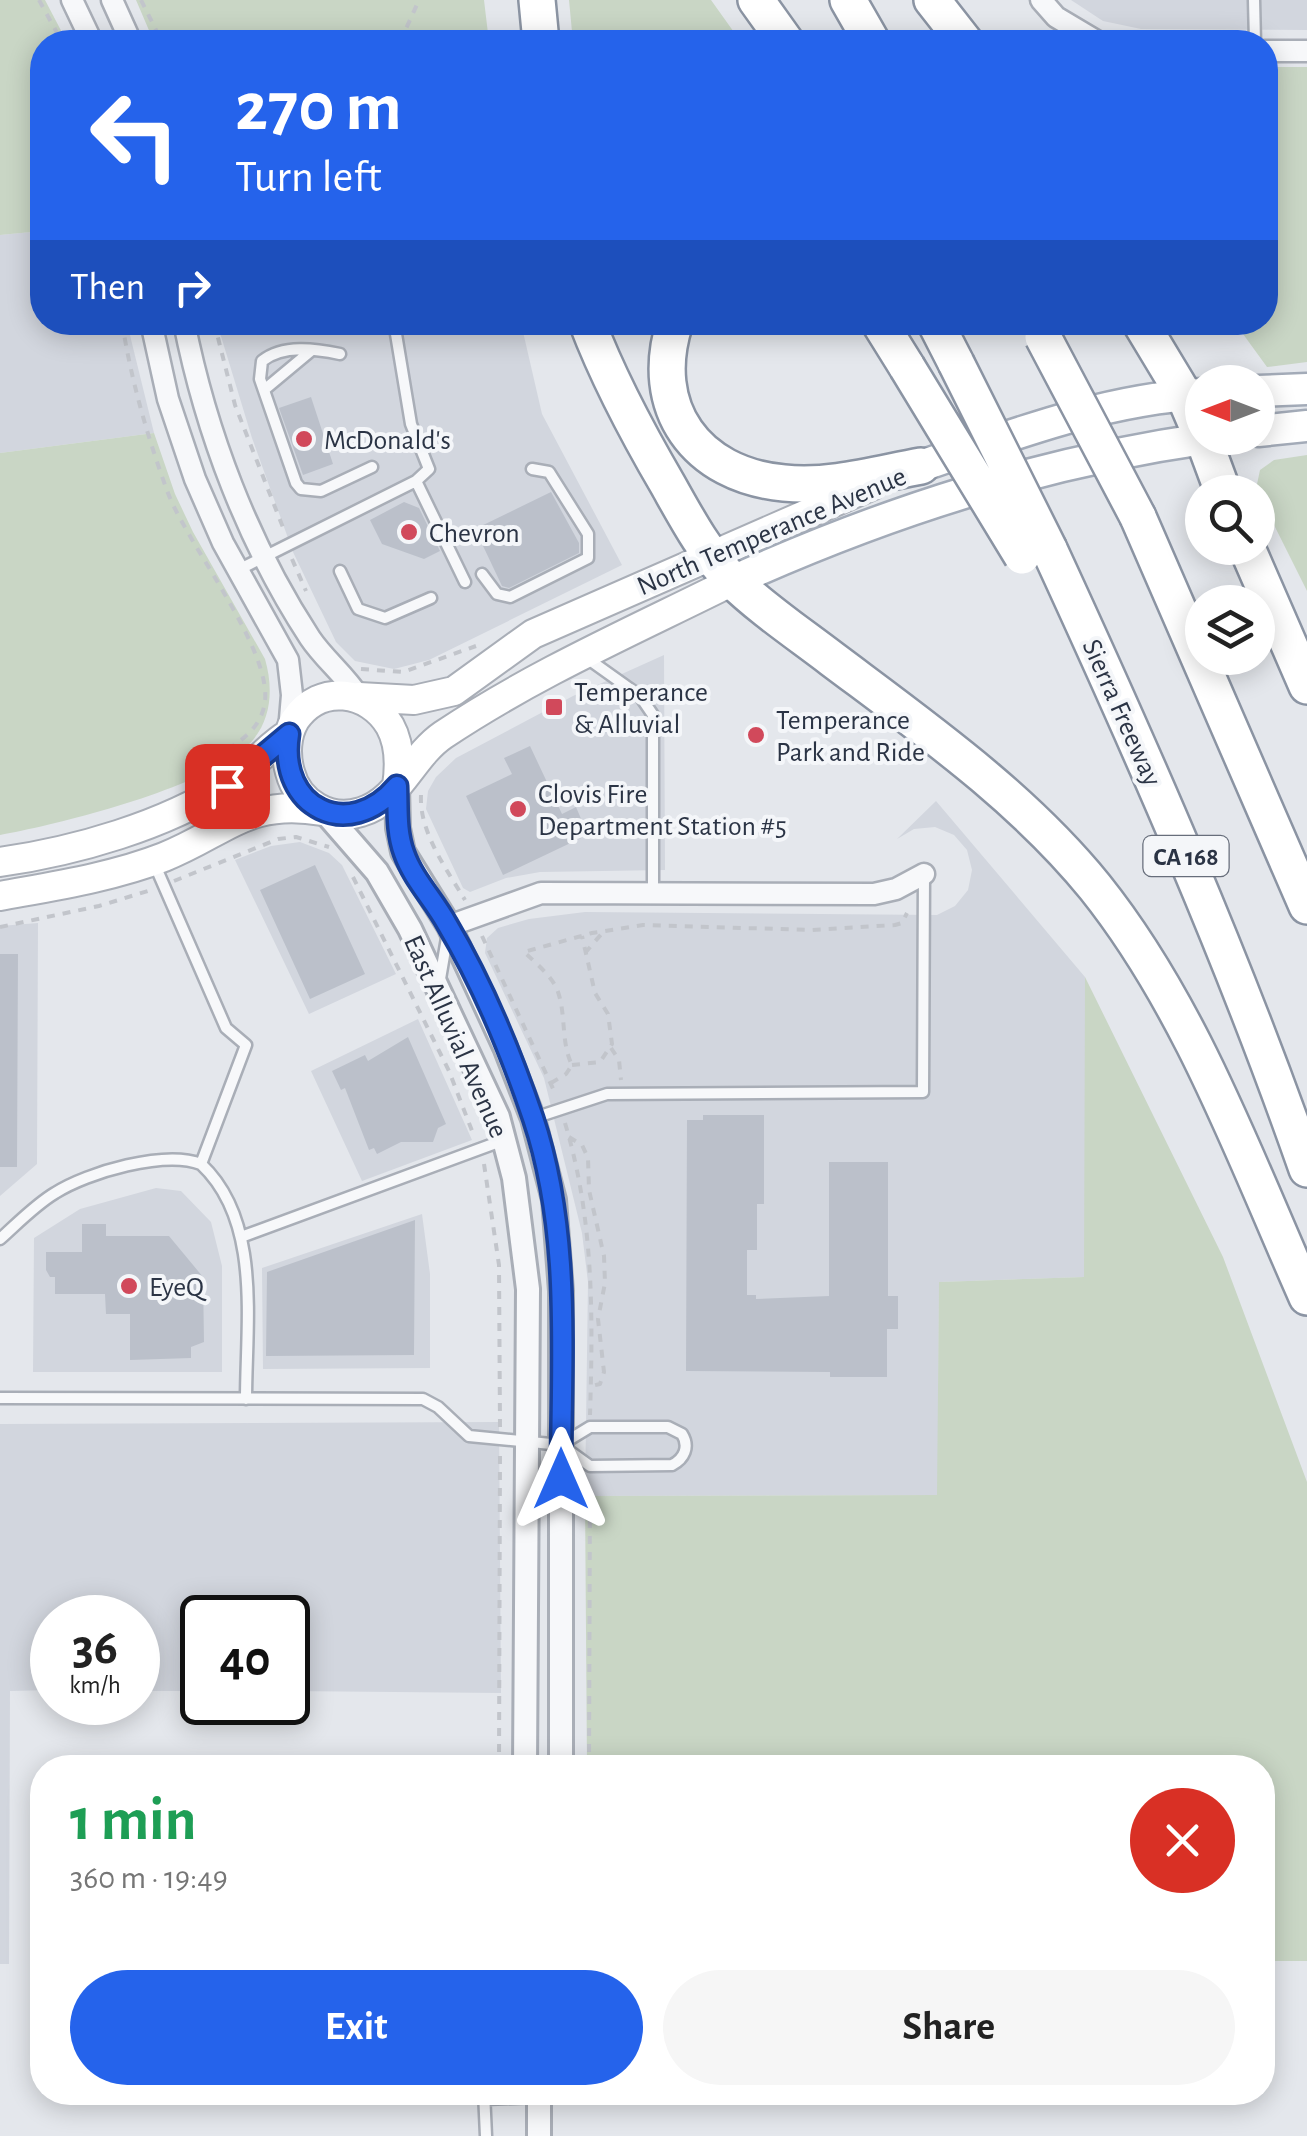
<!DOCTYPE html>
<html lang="en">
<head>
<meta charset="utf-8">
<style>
  :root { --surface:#fff; --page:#f6f6f6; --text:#222; --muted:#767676; --accent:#2563eb }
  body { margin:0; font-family:"Alegreya Sans",sans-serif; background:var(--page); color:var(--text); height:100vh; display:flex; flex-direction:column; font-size:38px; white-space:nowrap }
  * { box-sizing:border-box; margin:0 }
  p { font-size:32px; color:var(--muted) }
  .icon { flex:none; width:55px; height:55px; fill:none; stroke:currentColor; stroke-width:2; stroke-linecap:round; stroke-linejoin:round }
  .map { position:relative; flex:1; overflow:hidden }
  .details { position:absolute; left:30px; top:1755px; width:1245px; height:350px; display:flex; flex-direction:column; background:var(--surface); border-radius:40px; box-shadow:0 5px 25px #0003 }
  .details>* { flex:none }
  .top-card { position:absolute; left:30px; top:30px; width:1248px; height:305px; border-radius:40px; box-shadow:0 5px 25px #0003; background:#2563eb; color:#fff; overflow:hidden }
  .needle { width:65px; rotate:270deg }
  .fabs { position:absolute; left:1185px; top:365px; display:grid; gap:20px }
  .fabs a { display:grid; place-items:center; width:90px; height:90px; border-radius:50%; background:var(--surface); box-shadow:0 5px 25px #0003; font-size:50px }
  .speed { position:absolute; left:30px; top:1595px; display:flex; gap:20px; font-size:50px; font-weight:700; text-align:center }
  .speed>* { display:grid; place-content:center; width:130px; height:130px; border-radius:50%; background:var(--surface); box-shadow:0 5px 25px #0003; line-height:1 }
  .speed small { font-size:25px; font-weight:400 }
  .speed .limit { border:5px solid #111; border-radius:15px; background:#fff; color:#111 }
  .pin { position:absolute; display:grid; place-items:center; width:85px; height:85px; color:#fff; margin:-42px; border-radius:20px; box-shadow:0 5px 15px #0006 }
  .me { position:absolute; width:110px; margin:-55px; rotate:0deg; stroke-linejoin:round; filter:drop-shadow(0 0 8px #0008) }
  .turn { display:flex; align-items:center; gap:35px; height:210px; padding:0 40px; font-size:45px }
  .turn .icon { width:130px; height:130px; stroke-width:2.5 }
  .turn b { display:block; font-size:70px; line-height:85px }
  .then { display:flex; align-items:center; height:95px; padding:0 40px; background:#0003; gap:20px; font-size:38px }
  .round { display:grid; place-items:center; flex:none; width:105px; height:105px; border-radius:52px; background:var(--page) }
  .summary { display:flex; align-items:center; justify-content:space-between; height:170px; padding:0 40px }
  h1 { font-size:60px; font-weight:700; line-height:75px; color:#1e9e55 }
  .action { display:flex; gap:20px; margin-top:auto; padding:20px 40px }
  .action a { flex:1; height:115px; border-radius:60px; background:var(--accent); color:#fff; font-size:40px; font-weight:700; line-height:115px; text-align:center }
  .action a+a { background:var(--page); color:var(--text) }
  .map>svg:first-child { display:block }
  .built { fill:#d2d6de }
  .green { fill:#c9d6c5 }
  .building { fill:#bbc0ca }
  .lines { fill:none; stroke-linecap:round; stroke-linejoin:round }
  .service-casing { stroke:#a9aeb7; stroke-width:15 }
  .minor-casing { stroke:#a9aeb7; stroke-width:25 }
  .tertiary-casing { stroke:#a9aeb7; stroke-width:28 }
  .secondary-casing { stroke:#a9aeb7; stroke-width:32 }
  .primary-casing { stroke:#a3abb8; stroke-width:35 }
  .motorway-casing { stroke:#8b94a3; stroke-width:40 }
  .path { stroke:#c2c5cb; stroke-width:4; stroke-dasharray:8 8; stroke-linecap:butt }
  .service { stroke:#f7f8fa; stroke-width:10 }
  .minor { stroke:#f7f8fa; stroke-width:20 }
  .tertiary { stroke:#f7f8fa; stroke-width:22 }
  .secondary { stroke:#fff; stroke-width:28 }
  .primary { stroke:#fff; stroke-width:30 }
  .motorway { stroke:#fff; stroke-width:35 }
  .motorway-bridge-casing { stroke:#8b94a3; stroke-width:40; stroke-linecap:butt }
  .motorway-bridge { stroke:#fff; stroke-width:35 }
  .route-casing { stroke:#184099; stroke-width:25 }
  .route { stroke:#2563eb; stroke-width:18 }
  .poi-dot { fill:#d1495b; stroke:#f4f6f9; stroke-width:4 }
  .labels { text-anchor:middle; stroke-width:8; stroke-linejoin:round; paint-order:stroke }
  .shield { fill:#f4f6f9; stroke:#676e7b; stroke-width:2.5 }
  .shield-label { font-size:25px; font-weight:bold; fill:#2b3445 }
  .poi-label { font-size:28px; fill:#2b3445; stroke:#f4f6f9; text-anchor:start }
  .street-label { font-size:28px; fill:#2b3445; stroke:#f4f6f9 }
</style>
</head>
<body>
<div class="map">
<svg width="1307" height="2136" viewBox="0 0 1307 2136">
  <rect width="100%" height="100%" fill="#e4e7ec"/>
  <path class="built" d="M1071,0H1307V30L1141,29L1103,21Z
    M42,231V322L127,323L154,433L0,453V235Z
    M217,323H521L542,414L622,565L429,660L394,669L355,661L336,642L293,552L252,438Z
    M664,655L665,870L540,872L506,878L470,892L463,888L426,809L428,791L436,777L456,758L573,696Z
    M936,801L1085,977V1277L939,1282L938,1495L585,1496L588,1282L582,1233L544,1078L485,953L487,938L498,928L529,919L585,912L937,915L955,906L968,890L972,870L967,850L954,835L935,827L914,829L897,839Z
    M300,842L329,853L342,865L396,974L309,1014L235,860L271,846Z
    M38,923L37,1164L0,1196V926Z
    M418,1019L472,1140L362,1181L311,1071Z
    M156,1188L181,1191L211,1222L222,1266V1372H33L34,1238L80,1209Z
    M422,1214L430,1274V1368L263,1369L262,1268Z
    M499,1422L501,1693L288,1691V1618H202V1691H138V1618H52V1690L10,1691L9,1964H0V1424Z"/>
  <path class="green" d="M0,0H45L67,42H42V231L0,235Z
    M136,0H484L489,42H154Z
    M569,0H711L741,42H573Z
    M1265,67H1307V362L1267,367L1235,323L1265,322Z
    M154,433L175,494L193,532L265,659C273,687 272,717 253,740C215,786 60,824 0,835V453Z
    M1307,455V591L1256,489L1260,470L1274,460Z
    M1085,977L1223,1257L1307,1482V1961H1263L1262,1768L587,1767L585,1496L937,1495L939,1282L1084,1277Z"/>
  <path class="building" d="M311,397L333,464L303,475L279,408Z
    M551,492L579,543V553L509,588L502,586L475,529Z
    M404,502L419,508L440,551L424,559L382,544L370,520Z
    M530,746L562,814L576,807L582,821L575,824L581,838L503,875L466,796L512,774L504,758Z
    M315,865L365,974L310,999L260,890Z
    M0,954H18L17,1167H0Z
    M408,1037L446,1124L438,1128L433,1142H401L377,1154L374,1148L369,1150L345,1088L341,1090L332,1071L365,1055L368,1061Z
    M703,1115H764V1204H757V1250H747V1295H756V1299L829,1296V1162H888V1296H898V1329H887V1377H830V1372L686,1371L687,1120H703Z
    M415,1220L414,1355L266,1356L267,1272Z
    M82,1224H106V1236H169L203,1277L204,1342L191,1347V1358L130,1360V1314H106L105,1294H55V1277H50L46,1270V1252H82Z"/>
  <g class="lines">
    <defs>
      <path id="service" d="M1254,0L1255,42
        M340,354C316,349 283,344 262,361L260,379L296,483L301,489L321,491L372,467
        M264,390L312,350
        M416,481L465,582
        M238,570L416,481L429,469L411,424L394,322
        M340,571L358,609L385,618L431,598
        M482,574L497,594L510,597L588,558V534L549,472L532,469
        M584,656L640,696L653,715V892
        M154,863L226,1028L246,1045L201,1164
        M440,979L448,932
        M534,1118L607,1094L923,1092L924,874
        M241,1237L504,1140
        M0,1239C18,1223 35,1205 55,1193C88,1172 165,1150 201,1164C262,1221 246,1323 246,1399
        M0,1398L423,1399L438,1407L469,1436L561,1445L590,1466L672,1465C684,1459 690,1447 682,1434L668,1427H590L562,1444
        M484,2092L486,2136
        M485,2099L539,2097"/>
      <path id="minor" d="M72,0L92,42
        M112,0L131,42
        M1041,0L1056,17L1098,42
        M1265,51H1307
        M151,322L168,399L195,479L223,543L288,660L292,695L289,731
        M184,322C206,433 248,543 310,638C324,659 345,675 359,697
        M449,926L541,893L874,894L896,889L924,874"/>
      <path id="tertiary" d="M397,786L398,828L403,852L449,926L505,1047L533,1119L554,1200L561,1291V1768
        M324,811L377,872L410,929L498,1117L514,1178L528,1289L525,1768
        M539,2136V2092"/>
      <path id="secondary" d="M359,697L414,700L454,691L533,634L873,485
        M397,786C400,766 400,744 390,726C369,690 320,683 295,720C286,735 285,755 290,772C298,803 330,822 361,812C399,801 411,757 443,735C534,674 635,630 733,581
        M0,862C76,851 164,826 229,784C251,770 266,747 289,734
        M0,896C54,886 113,877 164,857C226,832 248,798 322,811"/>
      <path id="primary" d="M1258,391L1307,389
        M1258,431L1307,426
        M921,466C1012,435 1106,399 1202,394
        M733,581C888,511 1041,462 1210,438"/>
      <path id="motorway" d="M537,0L541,42
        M756,0L786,42
        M848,0L872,42
        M932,0L965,42
        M587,322C609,380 637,432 668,485C686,517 705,553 731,579C762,609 798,633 832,659C924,728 1022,797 1095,887C1191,1007 1245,1158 1307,1297
        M675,322C647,408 696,475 784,483C830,488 877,474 921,466
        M879,322L907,367
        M935,322L956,363
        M1140,322L1184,395L1202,437
        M1203,438L1223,492
        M1138,517L1307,906
        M1247,548L1307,686
        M1049,549C1143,753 1233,957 1307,1169"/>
    </defs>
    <use href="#service" class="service-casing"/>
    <use href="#minor" class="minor-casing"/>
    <use href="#tertiary" class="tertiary-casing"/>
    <use href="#secondary" class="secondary-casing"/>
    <use href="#primary" class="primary-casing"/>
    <use href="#motorway" class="motorway-casing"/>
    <path class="path" d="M39,0L62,42
      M141,0L162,42
      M400,42L419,0
      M122,322C131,380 148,439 168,493C189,548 277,655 264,707C255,745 210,751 196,776
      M214,322L235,405L284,530
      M292,559L306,591
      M361,669L403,672L476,646
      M421,795C419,832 447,870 465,900
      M353,877L449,1071L474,1136
      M174,881L278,839L296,837L329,847
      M0,927L99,906L151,890
      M482,936L556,1095
      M585,953L604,931
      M611,1048L619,1060L621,1080
      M572,1065L600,1062L612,1044L608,1014L595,993L582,936
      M551,1083L566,1074L572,1065C560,1041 567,1011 556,987C549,974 535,962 524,952L592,933L643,925L812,930L895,925L902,923L907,913
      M565,1123C594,1219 593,1316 590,1415
      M569,1137L582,1145L588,1158L589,1190L604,1256L605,1283L598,1319L604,1372L600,1384L591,1386
      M484,1164L499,1265L500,1428
      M499,1768L500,1452
      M589,1768L590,1480"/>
    <use href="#service" class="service"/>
    <use href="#minor" class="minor"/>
    <use href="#tertiary" class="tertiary"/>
    <use href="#secondary" class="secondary"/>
    <use href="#primary" class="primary"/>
    <use href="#motorway" class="motorway"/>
    <defs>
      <path id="motorway-bridge" d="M1043,337L1138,517
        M956,363L1049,549
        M907,367L1022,556"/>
    </defs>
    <use href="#motorway-bridge" class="motorway-bridge-casing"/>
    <use href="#motorway-bridge" class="motorway-bridge"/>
  </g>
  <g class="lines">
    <defs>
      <path id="route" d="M227,786L289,734C277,808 349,843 397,786C398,809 396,831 404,853C413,879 434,900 447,924C482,983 511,1053 533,1118C572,1234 561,1359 561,1479"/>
    </defs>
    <use href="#route" class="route-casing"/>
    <use href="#route" class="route"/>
  </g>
  <g class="poi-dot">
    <circle cx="304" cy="439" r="10"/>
    <circle cx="409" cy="532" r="10"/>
    <rect x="544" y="697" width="20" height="20" rx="5"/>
    <circle cx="756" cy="735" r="10"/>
    <circle cx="518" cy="809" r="10"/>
    <circle cx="129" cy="1286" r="10"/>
  </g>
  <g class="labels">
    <rect class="shield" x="1143.5" y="836" width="85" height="40" rx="8"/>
    <g class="shield-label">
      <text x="1186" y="865">CA 168</text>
    </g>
    <g class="poi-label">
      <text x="324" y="449">McDonald's</text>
      <text x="429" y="542">Chevron</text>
      <text x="574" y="701">Temperance<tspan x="574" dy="32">&amp; Alluvial</tspan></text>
      <text x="776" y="729">Temperance<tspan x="776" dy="32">Park and Ride</tspan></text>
      <text x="538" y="803">Clovis Fire<tspan x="538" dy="32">Department Station #5</tspan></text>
      <text x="149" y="1296">EyeQ</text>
    </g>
    <g class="street-label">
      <text transform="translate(771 530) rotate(-23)" y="10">North Temperance Avenue</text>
      <text transform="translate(1123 712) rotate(66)" y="10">Sierra Freeway</text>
      <text transform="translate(457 1036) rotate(66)" y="10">East Alluvial Avenue</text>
    </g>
  </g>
</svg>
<div class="fabs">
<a><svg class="needle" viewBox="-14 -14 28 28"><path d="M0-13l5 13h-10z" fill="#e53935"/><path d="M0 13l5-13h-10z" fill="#767676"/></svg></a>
<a><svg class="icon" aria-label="search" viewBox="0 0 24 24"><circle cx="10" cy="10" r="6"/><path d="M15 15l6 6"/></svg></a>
<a><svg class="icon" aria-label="layers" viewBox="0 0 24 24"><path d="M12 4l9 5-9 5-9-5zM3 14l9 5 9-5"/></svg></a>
</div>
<div class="speed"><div>36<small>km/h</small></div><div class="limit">40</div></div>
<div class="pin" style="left:227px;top:786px;background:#d93025"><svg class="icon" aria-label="arrive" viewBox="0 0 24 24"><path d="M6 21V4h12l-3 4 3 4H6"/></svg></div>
<svg class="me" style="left:561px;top:1479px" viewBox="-20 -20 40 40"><path d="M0-17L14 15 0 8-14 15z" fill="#2563eb" stroke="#fff" stroke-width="4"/></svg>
<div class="top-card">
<div class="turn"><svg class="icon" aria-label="left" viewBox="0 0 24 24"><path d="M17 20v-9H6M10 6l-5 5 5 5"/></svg><div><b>270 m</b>Turn left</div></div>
<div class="then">Then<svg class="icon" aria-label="right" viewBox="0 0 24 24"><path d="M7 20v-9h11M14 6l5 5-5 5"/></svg></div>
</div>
<section class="details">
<div class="summary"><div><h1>1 min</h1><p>360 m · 19:49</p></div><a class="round" style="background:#d93025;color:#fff"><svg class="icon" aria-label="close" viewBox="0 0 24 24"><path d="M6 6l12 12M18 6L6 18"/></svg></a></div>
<div class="action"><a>Exit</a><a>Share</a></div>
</section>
</div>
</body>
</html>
